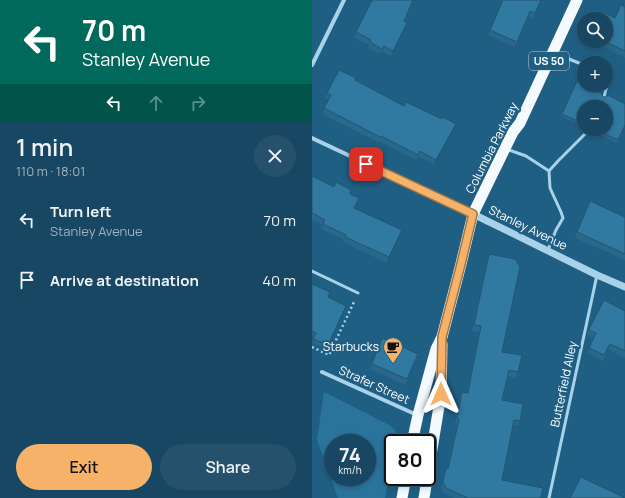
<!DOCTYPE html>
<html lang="en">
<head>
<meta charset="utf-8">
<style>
  :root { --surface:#184763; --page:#25516c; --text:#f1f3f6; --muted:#9fb2be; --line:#365f78; --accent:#f6b269 }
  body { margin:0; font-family:Manrope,sans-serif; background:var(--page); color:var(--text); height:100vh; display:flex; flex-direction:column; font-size:15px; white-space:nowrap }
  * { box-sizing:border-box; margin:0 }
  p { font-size:13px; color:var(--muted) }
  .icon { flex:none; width:22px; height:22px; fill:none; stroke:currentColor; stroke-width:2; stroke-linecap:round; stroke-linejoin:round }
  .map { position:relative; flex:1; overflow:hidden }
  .sheet { display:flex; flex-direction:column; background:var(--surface); width:312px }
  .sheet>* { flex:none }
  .hud { background:#00695c; color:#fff; overflow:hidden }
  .fabs { position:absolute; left:265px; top:12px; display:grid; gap:8px }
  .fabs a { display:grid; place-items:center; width:36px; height:36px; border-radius:50%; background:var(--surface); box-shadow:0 2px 6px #0003,0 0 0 1px var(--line); font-size:20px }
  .speed { position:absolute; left:12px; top:434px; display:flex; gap:8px; font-size:20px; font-weight:700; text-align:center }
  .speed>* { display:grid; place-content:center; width:52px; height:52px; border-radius:50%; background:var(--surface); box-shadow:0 2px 6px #0003,0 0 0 1px var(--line); line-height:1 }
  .speed small { font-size:10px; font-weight:400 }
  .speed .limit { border:2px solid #111; border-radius:6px; background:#fff; color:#111 }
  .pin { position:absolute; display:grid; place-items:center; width:34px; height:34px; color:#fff; margin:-17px; border-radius:8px; box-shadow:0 2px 6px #0006 }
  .me { position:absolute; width:44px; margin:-22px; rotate:0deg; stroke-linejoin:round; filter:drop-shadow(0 0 3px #0008) }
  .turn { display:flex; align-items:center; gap:14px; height:84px; padding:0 16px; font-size:18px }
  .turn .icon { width:52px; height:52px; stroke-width:2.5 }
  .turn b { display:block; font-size:28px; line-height:34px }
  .lanes { display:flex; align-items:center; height:38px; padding:0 16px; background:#0003; justify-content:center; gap:20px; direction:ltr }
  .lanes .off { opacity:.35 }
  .round { display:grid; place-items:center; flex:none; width:42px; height:42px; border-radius:21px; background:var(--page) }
  .head { display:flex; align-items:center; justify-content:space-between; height:68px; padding:0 16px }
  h1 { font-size:24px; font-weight:600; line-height:30px }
  .primary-button { display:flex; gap:8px; margin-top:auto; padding:8px 16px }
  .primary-button a { flex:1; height:46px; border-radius:24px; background:var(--accent); color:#111; font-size:16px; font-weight:600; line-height:46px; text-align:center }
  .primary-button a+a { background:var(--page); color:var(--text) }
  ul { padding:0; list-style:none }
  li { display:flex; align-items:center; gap:12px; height:60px; padding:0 16px }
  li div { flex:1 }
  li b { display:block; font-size:15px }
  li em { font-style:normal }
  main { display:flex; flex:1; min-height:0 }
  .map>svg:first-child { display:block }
  .green { fill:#2a749c; fill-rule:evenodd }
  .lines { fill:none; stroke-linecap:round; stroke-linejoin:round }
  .path { stroke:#a8d2e9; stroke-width:2.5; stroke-dasharray:2 3; stroke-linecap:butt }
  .service { stroke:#a8d2e9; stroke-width:3 }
  .minor { stroke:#a8d2e9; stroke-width:4 }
  .tertiary { stroke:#a8d2e9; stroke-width:7 }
  .trunk { stroke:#f5fafe; stroke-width:11 }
  .wall { fill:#29688a }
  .shaded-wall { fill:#225571 }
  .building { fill:#3079a1; stroke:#225571 }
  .route-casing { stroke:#a07444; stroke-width:10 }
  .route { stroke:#f6b269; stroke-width:7 }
  .labels { text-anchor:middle; stroke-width:4; stroke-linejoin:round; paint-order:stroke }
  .shield { fill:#205f84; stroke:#bccfda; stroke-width:1 }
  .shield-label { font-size:11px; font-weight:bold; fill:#fff }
  .street-label { font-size:12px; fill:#fff; stroke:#205f84 }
  .poi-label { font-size:12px; fill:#fff; stroke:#205f84; text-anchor:end }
</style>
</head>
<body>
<main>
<section class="sheet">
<div class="hud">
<div class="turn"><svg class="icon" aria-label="left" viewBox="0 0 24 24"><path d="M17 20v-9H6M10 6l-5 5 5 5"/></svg><div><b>70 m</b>Stanley Avenue</div></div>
<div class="lanes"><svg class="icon" aria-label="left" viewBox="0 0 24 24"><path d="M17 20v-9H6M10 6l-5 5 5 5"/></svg><svg class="icon off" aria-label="ahead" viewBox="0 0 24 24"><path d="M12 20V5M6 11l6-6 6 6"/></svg><svg class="icon off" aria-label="right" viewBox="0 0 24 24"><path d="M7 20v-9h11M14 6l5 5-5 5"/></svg></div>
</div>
<div class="head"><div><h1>1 min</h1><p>110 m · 18:01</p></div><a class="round"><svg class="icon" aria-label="close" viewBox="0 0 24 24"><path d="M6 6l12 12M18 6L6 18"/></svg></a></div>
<ul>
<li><svg class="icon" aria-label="left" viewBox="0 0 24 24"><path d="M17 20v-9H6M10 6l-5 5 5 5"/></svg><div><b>Turn left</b><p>Stanley Avenue</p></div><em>70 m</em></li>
<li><svg class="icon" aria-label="arrive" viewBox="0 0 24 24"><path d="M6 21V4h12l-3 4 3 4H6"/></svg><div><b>Arrive at destination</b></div><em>40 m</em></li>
</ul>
<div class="primary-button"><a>Exit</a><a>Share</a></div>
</section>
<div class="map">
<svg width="313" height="498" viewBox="0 0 313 498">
  <rect width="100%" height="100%" fill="#205f84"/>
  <path class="green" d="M12,392L79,426L86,434L84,443H81V457L73,498H26L5,440ZM21,443H55V477H21Z"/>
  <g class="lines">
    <path class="path" d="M0,347L17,355L42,302"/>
    <path class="service" d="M242,53L272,65
      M292,97L296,81L294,77
      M194,149L214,156L237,171
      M236,250L244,230L251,218L249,212L238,188L237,171L246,161L277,130
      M0,271L46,293
      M237,498L285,275"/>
    <path class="minor" d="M0,65L32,0
      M0,138L161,214
      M10,372L105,415"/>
    <path class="tertiary" d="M161,214L285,275L313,287"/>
    <path class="trunk" d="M100,443L106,415L124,349L130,337L149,264L161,214L201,132L208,123L265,0
      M90,498L94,477
      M112,498L129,394L130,344"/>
  </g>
  <path class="wall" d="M102,0L92,21L93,28L79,56L70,52L68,54L56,48L57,45L42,38L44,32Z
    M190,0H230L221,18L217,16L203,47L176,35L189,3V2Z
    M313,7V58L290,46V44L285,41H294L303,18Z
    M43,80L92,106L144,124L142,129L123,165L106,156L104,160L67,141L66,142L10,114L17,100L13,98L15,93Z
    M290,95L313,126L305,143L280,131V129H294L272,107V127L249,116L250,114Z
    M0,176L22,187L38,194L45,204L42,209L88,236L75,263L31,242L32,240L9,229L11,225L0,220Z
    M313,217V260L263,238L265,232Z
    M177,254L190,352L206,372L204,378L196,376L190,400L208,421L206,426L201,425L190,480L229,498H142L132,493L129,488L132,474L134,468L135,469L145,424H143L148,397L150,392L155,393L158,377L167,332L160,331L175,259Z
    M0,284L16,298L34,306L14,349L0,343L2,336L0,335Z
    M313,311V358L296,349L291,361L275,353L282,338L275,335L277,329Z
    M104,360L93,385L58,369L60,364Z"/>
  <path class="shaded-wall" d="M229,0H230L221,18L223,13Z
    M95,23L93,28L79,56L81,51Z
    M144,124L142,129L123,165L124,160Z
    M90,230L88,236L75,263L77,257Z"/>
  <path class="building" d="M60,0H101L92,21L95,23L81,51L72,46L70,49L58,42L59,40L44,32Z
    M191,0H229L223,13L218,11L205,42L178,30Z
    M309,5L313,7V51L292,41H294V19H290L293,13L303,18Z
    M27,70L44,78L43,80L92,106L94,102L130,119L131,117L144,124L124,160L108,151L106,155L69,136L68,137L12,108L19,95L15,93Z
    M265,81L272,84V85H273L290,93V95L292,97H294L296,95L313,104V125L306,140L282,129H294V107H272V124L250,114Z
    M0,176L22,187L24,182L39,190L38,194L47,198L42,208L90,230L77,257L33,237L34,235L11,224L13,220L0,213Z
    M278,201L313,217V254L265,232Z
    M177,254L203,259L208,267L190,352L210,355L206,372L197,370L190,400L211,404L208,421L202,420L190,480L231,488L229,498H156L134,488L131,482L134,468L136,469L147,419L145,418L150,392L156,393L160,371L169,326L162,325Z
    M0,284L18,292L16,297L34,306L16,345L1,339L4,333L0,331Z
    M292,300L313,311V351L298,344L292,355L277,348L284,333L277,330V329Z
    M70,338L106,354L95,379L60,364Z
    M269,477L313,498H258Z"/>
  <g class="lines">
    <defs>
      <path id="route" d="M54,164L161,214L149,264L130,337L129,394"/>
    </defs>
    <use href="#route" class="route-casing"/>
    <use href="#route" class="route"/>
  </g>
  <defs>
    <symbol id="cafe-pin" viewBox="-11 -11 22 30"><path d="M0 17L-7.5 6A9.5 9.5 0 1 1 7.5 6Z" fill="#f6b269" stroke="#205f84"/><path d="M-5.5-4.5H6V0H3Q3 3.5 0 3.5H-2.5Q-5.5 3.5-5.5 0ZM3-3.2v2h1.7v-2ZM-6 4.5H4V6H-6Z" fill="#111"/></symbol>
  </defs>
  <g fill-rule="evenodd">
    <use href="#cafe-pin" x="70" y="336" width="22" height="30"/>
  </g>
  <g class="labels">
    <rect class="shield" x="217" y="52" width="40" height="18" rx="3"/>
    <g class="shield-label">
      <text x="237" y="65">US 50</text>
    </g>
    <g class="street-label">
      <text transform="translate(180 148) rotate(-63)" y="4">Columbia Parkway</text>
      <text transform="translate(216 228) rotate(26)" y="4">Stanley Avenue</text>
      <text transform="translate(252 384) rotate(-78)" y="4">Butterfield Alley</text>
      <text transform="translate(62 385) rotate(24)" y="4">Strafer Street</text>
    </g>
    <g class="poi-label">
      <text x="67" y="351">Starbucks</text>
    </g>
  </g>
</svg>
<div class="fabs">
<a><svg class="icon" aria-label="search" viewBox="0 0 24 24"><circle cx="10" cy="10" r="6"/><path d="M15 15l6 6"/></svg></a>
<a>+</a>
<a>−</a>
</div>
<div class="speed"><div>74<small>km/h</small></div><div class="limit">80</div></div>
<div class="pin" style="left:54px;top:164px;background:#d93025"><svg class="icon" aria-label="arrive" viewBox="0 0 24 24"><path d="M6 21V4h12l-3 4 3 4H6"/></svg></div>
<svg class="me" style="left:129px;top:394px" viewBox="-20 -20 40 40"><path d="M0-17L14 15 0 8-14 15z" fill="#f6b269" stroke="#fff" stroke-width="4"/></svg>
</div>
</main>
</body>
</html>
